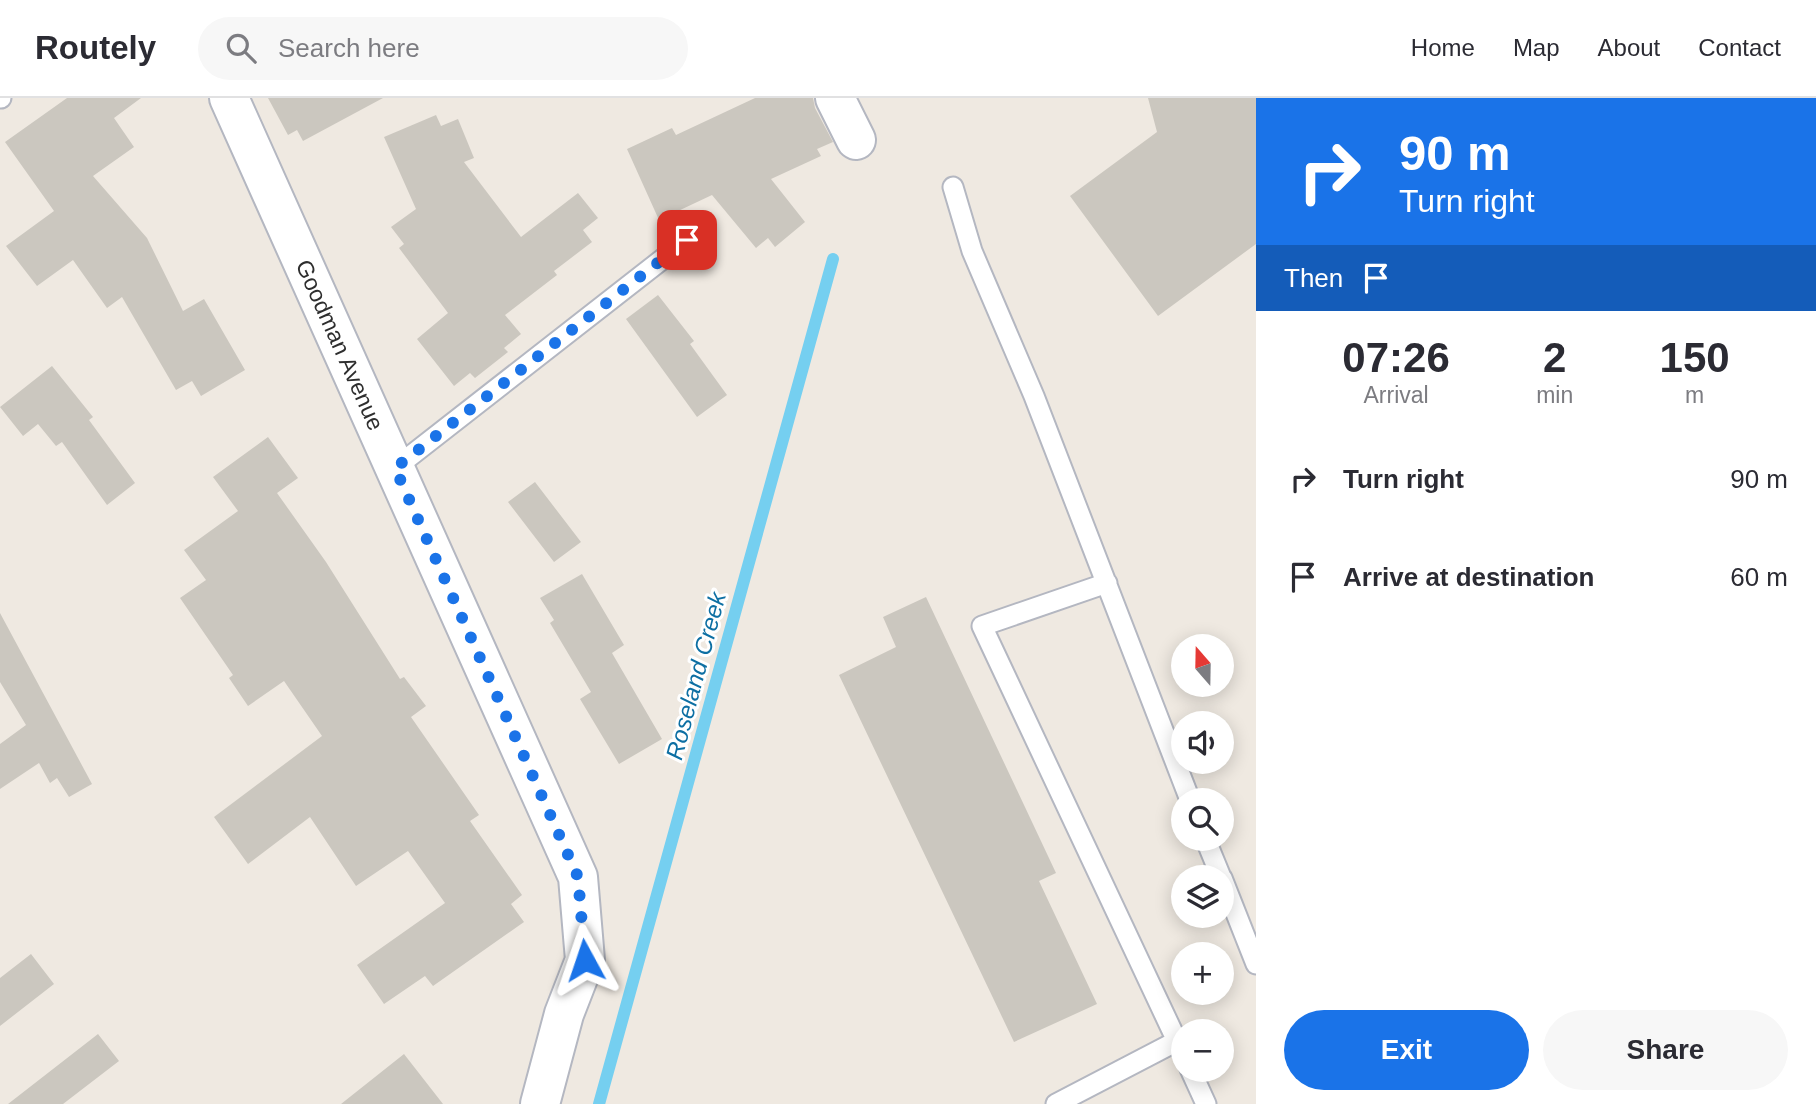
<!DOCTYPE html>
<html lang="en">
<head>
<meta charset="utf-8">
<style>
  :root { --surface:#fff; --page:#f7f7f7; --text:#2b2b33; --muted:#7c7c81; --line:#e1e1e2; --accent:#1a73e8 }
  body { margin:0; font-family:Arial,sans-serif; background:var(--page); color:var(--text); height:100vh; display:flex; flex-direction:column; font-size:26px; white-space:nowrap }
  * { box-sizing:border-box; margin:0 }
  p { font-size:23px; color:var(--muted) }
  .icon { flex:none; width:38px; height:38px; fill:none; stroke:currentColor; stroke-width:2; stroke-linecap:round; stroke-linejoin:round }
  .map { position:relative; flex:1; overflow:hidden }
  .sheet { display:flex; flex-direction:column; background:var(--surface); width:560px }
  .sheet>* { flex:none }
  .top-card { background:#1a73e8; color:#fff; overflow:hidden }
  .needle { width:46px; rotate:340deg }
  .controls { position:absolute; left:1171px; top:536px; display:grid; gap:14px }
  .controls a { display:grid; place-items:center; width:63px; height:63px; border-radius:50%; background:var(--surface); box-shadow:0 4px 18px #0003; font-size:35px }
  .pin { position:absolute; display:grid; place-items:center; width:60px; height:60px; color:#fff; margin:-30px; border-radius:14px; box-shadow:0 4px 10px #0006 }
  .me { position:absolute; width:77px; margin:-38px; rotate:355deg; stroke-linejoin:round; filter:drop-shadow(0 0 5px #0008) }
  .turn { display:flex; align-items:center; gap:24px; height:147px; padding:0 28px; font-size:32px }
  .turn .icon { width:91px; height:91px; stroke-width:2.5 }
  .turn b { display:block; font-size:49px; line-height:60px }
  .then { display:flex; align-items:center; height:66px; padding:0 28px; background:#0003; gap:14px; font-size:26px }
  .eta { display:flex; justify-content:space-evenly; align-items:center; height:119px; text-align:center }
  .eta b { font-size:42px; font-weight:700; line-height:49px }
  .cta { display:flex; gap:14px; margin-top:auto; padding:14px 28px }
  .cta a { flex:1; height:80px; border-radius:42px; background:var(--accent); color:#fff; font-size:28px; font-weight:700; line-height:80px; text-align:center }
  .cta a+a { background:var(--page); color:var(--text) }
  ul { padding:0; list-style:none }
  li { display:flex; align-items:center; gap:21px; height:98px; padding:0 28px }
  li div { flex:1 }
  li b { display:block; font-size:26px }
  li em { font-style:normal }
  header { display:flex; align-items:center; gap:42px; box-sizing:border-box; height:98px; padding:0 35px; background:var(--surface); border-bottom:2px solid var(--line) }
  header strong { font-size:33px }
  nav { display:flex; gap:38px; margin-inline-start:auto; font-size:24px }
  .search { width:490px; height:63px; background:var(--page); display:flex; align-items:center; gap:18px; box-sizing:border-box; padding:0 24px; border-radius:38px; color:var(--muted); font-size:26px }
  main { display:flex; flex:1; min-height:0 }
  .map>svg:first-child { display:block }
  .lines { fill:none; stroke-linecap:round; stroke-linejoin:round }
  .stream { stroke:#75cff0; stroke-width:12 }
  .building { fill:#cbc7bf }
  .lane-casing { stroke:#b4b7c1; stroke-width:23 }
  .street-casing { stroke:#b4b7c1; stroke-width:42 }
  .lane { stroke:#fff; stroke-width:19 }
  .street { stroke:#fff; stroke-width:38 }
  .route { stroke:#1a73e8; stroke-width:12; stroke-dasharray:0 21.6 }
  .labels { text-anchor:middle; stroke-width:6; stroke-linejoin:round; paint-order:stroke }
  .street-label { font-size:23px; fill:#2e2e2e; stroke:#fff }
  .water-label { font-size:24px; font-style:italic; fill:#0d6fa3; stroke:#fff }
</style>
</head>
<body>
<header>
<strong>Routely</strong>
<div class="search"><svg class="icon" aria-label="search" viewBox="0 0 24 24"><circle cx="10" cy="10" r="6"/><path d="M15 15l6 6"/></svg>Search here</div>
<nav><a>Home</a><a>Map</a><a>About</a><a>Contact</a></nav>
</header>
<main>
<div class="map">
<svg width="1256" height="1006" viewBox="0 0 1256 1006">
  <rect width="100%" height="100%" fill="#efe9e1"/>
  <g class="lines">
    <path class="stream" d="M599,1006L833,161"/>
  </g>
  <path class="building" d="M67,0H141L114,20L134,49L93,78L147,140L183,213L204,201L245,272L201,298L192,283L176,292L122,199L107,210L73,162L37,188L6,148L54,113L5,44Z
    M268,0H383L303,43L297,32L288,37Z
    M755,0H813L815,10L833,44L817,51L821,58L771,81L805,124L775,149L768,140L756,150L712,97L659,122L627,51L672,30L676,37Z
    M1148,0H1256V146L1158,218L1070,98L1157,34Z
    M436,17L441,28L458,21L474,60L464,64L521,139L578,95L598,120L583,132L592,144L554,173L557,177L505,217L521,236L504,250L508,254L475,280L470,275L454,288L417,241L448,215L399,150L404,146L391,129L416,111L384,39Z
    M658,197L694,243L690,246L727,297L697,319L626,221Z
    M52,268L93,319L89,322L135,385L107,407L62,344L56,348L38,326L23,338L0,309Z
    M268,339L298,380L277,395L326,464L400,581L404,579L426,608L411,619L479,717L470,723L522,797L511,806L524,824L433,888L425,878L384,906L357,867L445,805L408,753L356,788L310,719L248,766L214,719L322,638L284,583L248,608L229,580L233,577L180,500L206,482L184,452L238,413L213,379Z
    M535,384L581,444L554,464L508,404Z
    M582,476L624,547L612,555L662,641L619,666L580,601L591,594L550,525L554,522L540,500Z
    M926,499L1056,775L1039,783L1097,906L1014,944L839,577L896,549L883,519Z
    M0,515L92,686L69,699L57,680L50,685L39,665L0,691V646L26,627L0,584Z
    M31,856L54,886L0,928V880Z
    M98,936L119,963L63,1006H8Z
    M404,956L443,1006H341Z"/>
  <g class="lines">
    <defs>
      <path id="lane" d="M0,0H1
        M953,89L972,153L1034,298L1190,702
        M395,370L687,142
        M1107,485L982,528L1183,956
        M1205,740L1221,779
        M1222,780L1256,866
        M1190,971L1206,1006
        M1056,1006L1177,943"/>
      <path id="street" d="M229,0L578,779L585,862L564,916L540,1006
        M835,0L856,42"/>
    </defs>
    <use href="#lane" class="lane-casing"/>
    <use href="#street" class="street-casing"/>
    <use href="#lane" class="lane"/>
    <use href="#street" class="street"/>
  </g>
  <g class="lines">
    <path class="route" d="M585,862L578,779L395,370L687,142"/>
  </g>
  <g class="labels">
    <g class="street-label">
      <text transform="translate(340 247) rotate(66)" y="8">Goodman Avenue</text>
    </g>
    <g class="water-label">
      <text transform="translate(696 578) rotate(-75)" y="8">Roseland Creek</text>
    </g>
  </g>
</svg>
<div class="controls">
<a><svg class="needle" viewBox="-14 -14 28 28"><path d="M0-13l5 13h-10z" fill="#e53935"/><path d="M0 13l5-13h-10z" fill="#7c7c81"/></svg></a>
<a><svg class="icon" aria-label="sound" viewBox="0 0 24 24"><path d="M4 9h4l5-4v14l-5-4H4zM17 9q2 3 0 6"/></svg></a>
<a><svg class="icon" aria-label="search" viewBox="0 0 24 24"><circle cx="10" cy="10" r="6"/><path d="M15 15l6 6"/></svg></a>
<a><svg class="icon" aria-label="layers" viewBox="0 0 24 24"><path d="M12 4l9 5-9 5-9-5zM3 14l9 5 9-5"/></svg></a>
<a>+</a>
<a>−</a>
</div>
<div class="pin" style="left:687px;top:142px;background:#d93025"><svg class="icon" aria-label="arrive" viewBox="0 0 24 24"><path d="M6 21V4h12l-3 4 3 4H6"/></svg></div>
<svg class="me" style="left:585px;top:862px" viewBox="-20 -20 40 40"><path d="M0-17L14 15 0 8-14 15z" fill="#1a73e8" stroke="#fff" stroke-width="4"/></svg>
</div>
<section class="sheet">
<div class="top-card">
<div class="turn"><svg class="icon" aria-label="right" viewBox="0 0 24 24"><path d="M7 20v-9h11M14 6l5 5-5 5"/></svg><div><b>90 m</b>Turn right</div></div>
<div class="then">Then<svg class="icon" aria-label="arrive" viewBox="0 0 24 24"><path d="M6 21V4h12l-3 4 3 4H6"/></svg></div>
</div>
<div class="eta">
<div><b>07:26</b><p>Arrival</p></div>
<div><b>2</b><p>min</p></div>
<div><b>150</b><p>m</p></div>
</div>
<ul>
<li><svg class="icon" aria-label="right" viewBox="0 0 24 24"><path d="M7 20v-9h11M14 6l5 5-5 5"/></svg><div><b>Turn right</b></div><em>90 m</em></li>
<li><svg class="icon" aria-label="arrive" viewBox="0 0 24 24"><path d="M6 21V4h12l-3 4 3 4H6"/></svg><div><b>Arrive at destination</b></div><em>60 m</em></li>
</ul>
<div class="cta"><a>Exit</a><a>Share</a></div>
</section>
</main>
</body>
</html>
